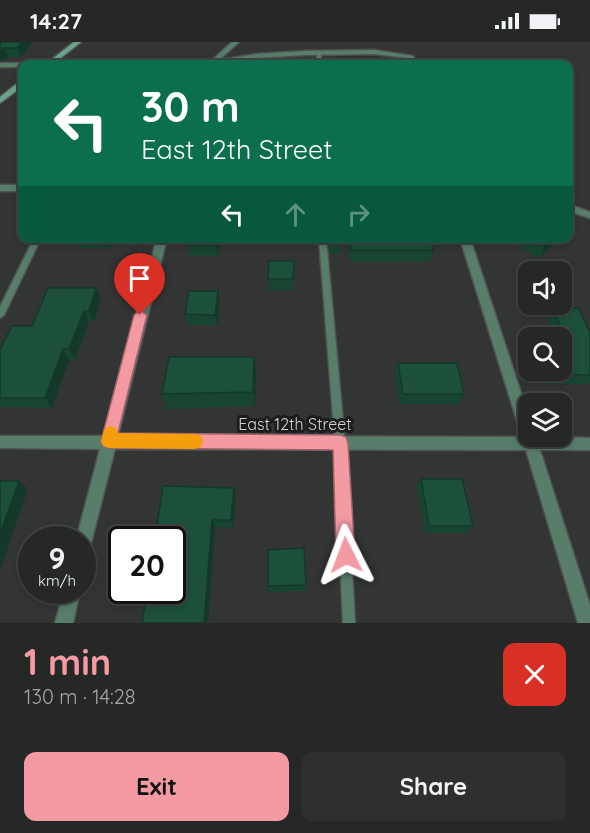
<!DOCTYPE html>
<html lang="en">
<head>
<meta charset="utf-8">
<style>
  :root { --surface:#262827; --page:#2e302f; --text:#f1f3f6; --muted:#a4a6a7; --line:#424444; --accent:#f49aa3 }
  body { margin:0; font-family:Quicksand,sans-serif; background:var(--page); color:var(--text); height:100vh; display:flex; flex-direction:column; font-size:22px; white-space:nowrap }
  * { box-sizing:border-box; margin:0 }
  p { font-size:20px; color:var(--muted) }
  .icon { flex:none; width:33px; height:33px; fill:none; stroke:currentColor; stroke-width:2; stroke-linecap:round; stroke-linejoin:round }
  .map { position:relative; height:581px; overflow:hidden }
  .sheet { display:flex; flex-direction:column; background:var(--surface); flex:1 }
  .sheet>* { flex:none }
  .guide { position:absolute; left:18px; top:18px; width:555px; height:183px; border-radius:12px; box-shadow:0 3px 9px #0003,0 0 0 2px var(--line); background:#0b6e4f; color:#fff; overflow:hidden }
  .controls { position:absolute; left:518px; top:219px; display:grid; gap:12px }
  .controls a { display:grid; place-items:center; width:54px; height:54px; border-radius:12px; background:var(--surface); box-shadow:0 3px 9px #0003,0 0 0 2px var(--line); font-size:30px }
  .speed { position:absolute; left:18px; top:484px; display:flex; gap:12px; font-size:30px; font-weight:700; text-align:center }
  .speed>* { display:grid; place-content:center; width:78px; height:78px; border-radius:50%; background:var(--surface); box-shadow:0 3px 9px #0003,0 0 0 2px var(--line); line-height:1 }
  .speed small { font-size:15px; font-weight:400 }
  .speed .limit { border:3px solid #111; border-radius:9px; background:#fff; color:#111 }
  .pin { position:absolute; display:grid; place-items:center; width:51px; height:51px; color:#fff; margin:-62px -26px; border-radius:50% 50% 50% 0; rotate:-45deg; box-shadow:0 0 6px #0007 }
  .pin .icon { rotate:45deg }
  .me { position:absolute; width:66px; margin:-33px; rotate:357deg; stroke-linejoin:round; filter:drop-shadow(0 0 4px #0008) }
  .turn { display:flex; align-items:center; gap:21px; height:126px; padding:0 24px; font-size:27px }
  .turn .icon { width:78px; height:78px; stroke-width:2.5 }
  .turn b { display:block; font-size:42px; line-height:51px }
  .lanes { display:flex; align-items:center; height:57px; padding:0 24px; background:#0003; justify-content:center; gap:30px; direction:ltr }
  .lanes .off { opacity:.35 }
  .round { display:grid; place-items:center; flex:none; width:63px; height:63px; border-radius:12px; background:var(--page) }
  .summary { display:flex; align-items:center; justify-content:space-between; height:102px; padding:0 24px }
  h1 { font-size:36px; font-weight:700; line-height:45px; color:var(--accent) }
  .action { display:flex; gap:12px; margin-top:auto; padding:12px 24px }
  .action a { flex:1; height:69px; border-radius:12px; background:var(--accent); color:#111; font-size:24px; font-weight:700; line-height:69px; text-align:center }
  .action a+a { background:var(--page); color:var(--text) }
  .status { display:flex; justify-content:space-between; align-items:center; height:42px; padding:0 30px; background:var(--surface); direction:ltr }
  .status svg { height:16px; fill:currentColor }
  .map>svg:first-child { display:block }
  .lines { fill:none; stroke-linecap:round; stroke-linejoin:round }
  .lane-casing { stroke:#505251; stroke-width:3 }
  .street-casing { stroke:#505251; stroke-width:3 }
  .secondary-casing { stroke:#505251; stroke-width:3 }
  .lane { fill:#587d6b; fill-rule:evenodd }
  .street { fill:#587d6b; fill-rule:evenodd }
  .secondary { fill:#69a689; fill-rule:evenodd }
  .wall { fill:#184532 }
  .shaded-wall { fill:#143829 }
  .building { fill:#1c503a; stroke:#143829; stroke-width:1.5 }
  .route { fill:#f49aa3; stroke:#9f646a; stroke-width:1.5 }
  .slow { fill:#f59e0b }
  .labels { text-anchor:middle; stroke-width:6; stroke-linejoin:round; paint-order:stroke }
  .street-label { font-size:16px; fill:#d3d4d3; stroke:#1b1c1c }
</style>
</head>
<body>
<div class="status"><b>14:27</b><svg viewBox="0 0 49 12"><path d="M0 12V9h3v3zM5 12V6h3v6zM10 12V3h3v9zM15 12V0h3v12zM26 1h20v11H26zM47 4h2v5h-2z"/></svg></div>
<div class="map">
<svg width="590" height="581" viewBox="0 0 590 581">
  <rect width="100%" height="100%" fill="#333534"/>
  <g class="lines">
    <defs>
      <path id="lane" d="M319,10L321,11V22H317V11Z
        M34,196H41L4,273L0,276V265Z
        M319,196H326L345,401L355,581H343L335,401Z"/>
      <path id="street" d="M232,0H239L219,18L257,12L305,9L374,8L413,14L417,22H411L408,16L374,12L305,13L257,16L208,22Z
        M0,21H22L25,22H22V25H0Z
        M0,143H22V149H0Z
        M568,162L590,170V176L568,169Z
        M157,196H167L118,394L522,395L460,196H470L528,372V394L590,396V408H540L590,563V581H578L526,408L115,407L90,505L88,511L82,513V498H76L100,407L0,406V394H104Z
        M64,549H80L73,581H55Z"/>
      <path id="secondary" d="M74,0H81L53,22H46Z
        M19,40H22V45L0,61V55Z"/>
    </defs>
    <use href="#lane" class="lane-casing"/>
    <use href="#street" class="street-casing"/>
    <use href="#secondary" class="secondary-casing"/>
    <use href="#lane" class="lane"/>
    <use href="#street" class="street"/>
    <use href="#secondary" class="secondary"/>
  </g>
  <path class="wall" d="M0,0H33L21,15H8L5,19Z
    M76,196H114L110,206H80Z
    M189,196H219L218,214H190L188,203Z
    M328,196H341L340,212H330Z
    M348,196H431L433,208L430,219L350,220L348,204Z
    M512,196H559L539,216L511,200Z
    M294,219L293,248H269L268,237Z
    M218,249L220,260L217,283H187L185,272Z
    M101,257L94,279H89L75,318H69L52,366L0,365V308L32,284Z
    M553,267L590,291V339L588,342H549L545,328H561V296H548L551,291H553L547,277Z
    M254,315L256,330L255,364L167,367L162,352Z
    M398,321L464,352L459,362H400L395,331Z
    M421,437L473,484L467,491H425L417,445Z
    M234,446L236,454L233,486L215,485L208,581H142L172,498Z
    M306,543L305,549L269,550L268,544Z"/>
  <path class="shaded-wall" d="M22,0H33L21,15L17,6Z
    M4,6L8,15L5,19H0V9Z
    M107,196H114L110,206Z
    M217,196H219L218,214L216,203Z
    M553,196H559L539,216L545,204Z
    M96,246L101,257L94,279L89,269Z
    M218,249L220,260L217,283L215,273Z
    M84,269L89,279L75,318L69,307Z
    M63,307L69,318L52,366L45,356Z
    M254,315L256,330L255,364L253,350Z
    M19,439L28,447L0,528V492Z
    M234,446L236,454L233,486L231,478Z
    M212,478L215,485L208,581H204Z"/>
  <path class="building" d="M0,0H22L17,6H4L0,9Z
    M382,18L384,22H350L349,19Z
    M189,196H217L216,203H188Z
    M330,196H341V201L330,200Z
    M349,196H431L433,208H351Z
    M529,196H553L545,204Z
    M269,219H294L293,237H268Z
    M48,246H96L89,269H84L69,307H63L45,356H0V308L12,284H32Z
    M189,249H218L215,273L185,272Z
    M578,266L590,291V333L556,332L555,328H561V296H553L551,291H563L553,267Z
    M169,315H254L253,350L162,352Z
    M398,321H457L464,352H403Z
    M421,437H462L473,484H429Z
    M0,439H19L0,492Z
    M163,444L234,446L231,478H212L204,581H142L147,549H172V498H155Z
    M304,506L306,543L268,544V508Z"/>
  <path class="route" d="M140,268L147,273L118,391L340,393L346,395L348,401L355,513L352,520L346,523L339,520L336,513L333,408L109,406L103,404L101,399L134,273Z"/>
  <path class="slow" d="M111,384L116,386L118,391L195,392L201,394L203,399L201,405L195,407L109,406L103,404L101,399L105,386Z"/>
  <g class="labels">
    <g class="street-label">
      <text x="295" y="388">East 12th Street</text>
    </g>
  </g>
</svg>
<div class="controls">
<a><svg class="icon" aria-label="sound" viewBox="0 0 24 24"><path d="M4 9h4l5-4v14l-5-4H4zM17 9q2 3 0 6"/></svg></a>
<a><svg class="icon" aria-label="search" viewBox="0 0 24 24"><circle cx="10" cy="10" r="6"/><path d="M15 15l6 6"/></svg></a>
<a><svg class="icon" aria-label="layers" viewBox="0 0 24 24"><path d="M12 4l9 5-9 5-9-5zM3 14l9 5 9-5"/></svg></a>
</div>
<div class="speed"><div>9<small>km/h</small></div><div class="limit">20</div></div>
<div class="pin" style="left:140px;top:273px;background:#d93025"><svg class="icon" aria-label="arrive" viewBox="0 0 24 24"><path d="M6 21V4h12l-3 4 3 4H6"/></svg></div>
<svg class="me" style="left:346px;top:513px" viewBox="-20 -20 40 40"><path d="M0-17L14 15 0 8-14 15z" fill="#f49aa3" stroke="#fff" stroke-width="4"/></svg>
<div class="guide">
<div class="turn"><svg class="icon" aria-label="left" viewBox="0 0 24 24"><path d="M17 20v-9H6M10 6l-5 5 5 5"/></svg><div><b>30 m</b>East 12th Street</div></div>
<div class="lanes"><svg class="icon" aria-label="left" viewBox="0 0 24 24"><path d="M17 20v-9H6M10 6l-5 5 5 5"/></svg><svg class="icon off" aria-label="ahead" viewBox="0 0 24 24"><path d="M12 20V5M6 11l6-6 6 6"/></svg><svg class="icon off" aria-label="right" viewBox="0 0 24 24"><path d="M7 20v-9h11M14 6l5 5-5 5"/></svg></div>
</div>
</div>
<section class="sheet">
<div class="summary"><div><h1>1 min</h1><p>130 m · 14:28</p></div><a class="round" style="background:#d93025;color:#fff"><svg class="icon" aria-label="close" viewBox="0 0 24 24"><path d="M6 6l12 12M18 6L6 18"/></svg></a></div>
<div class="action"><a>Exit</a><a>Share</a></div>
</section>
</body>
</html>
